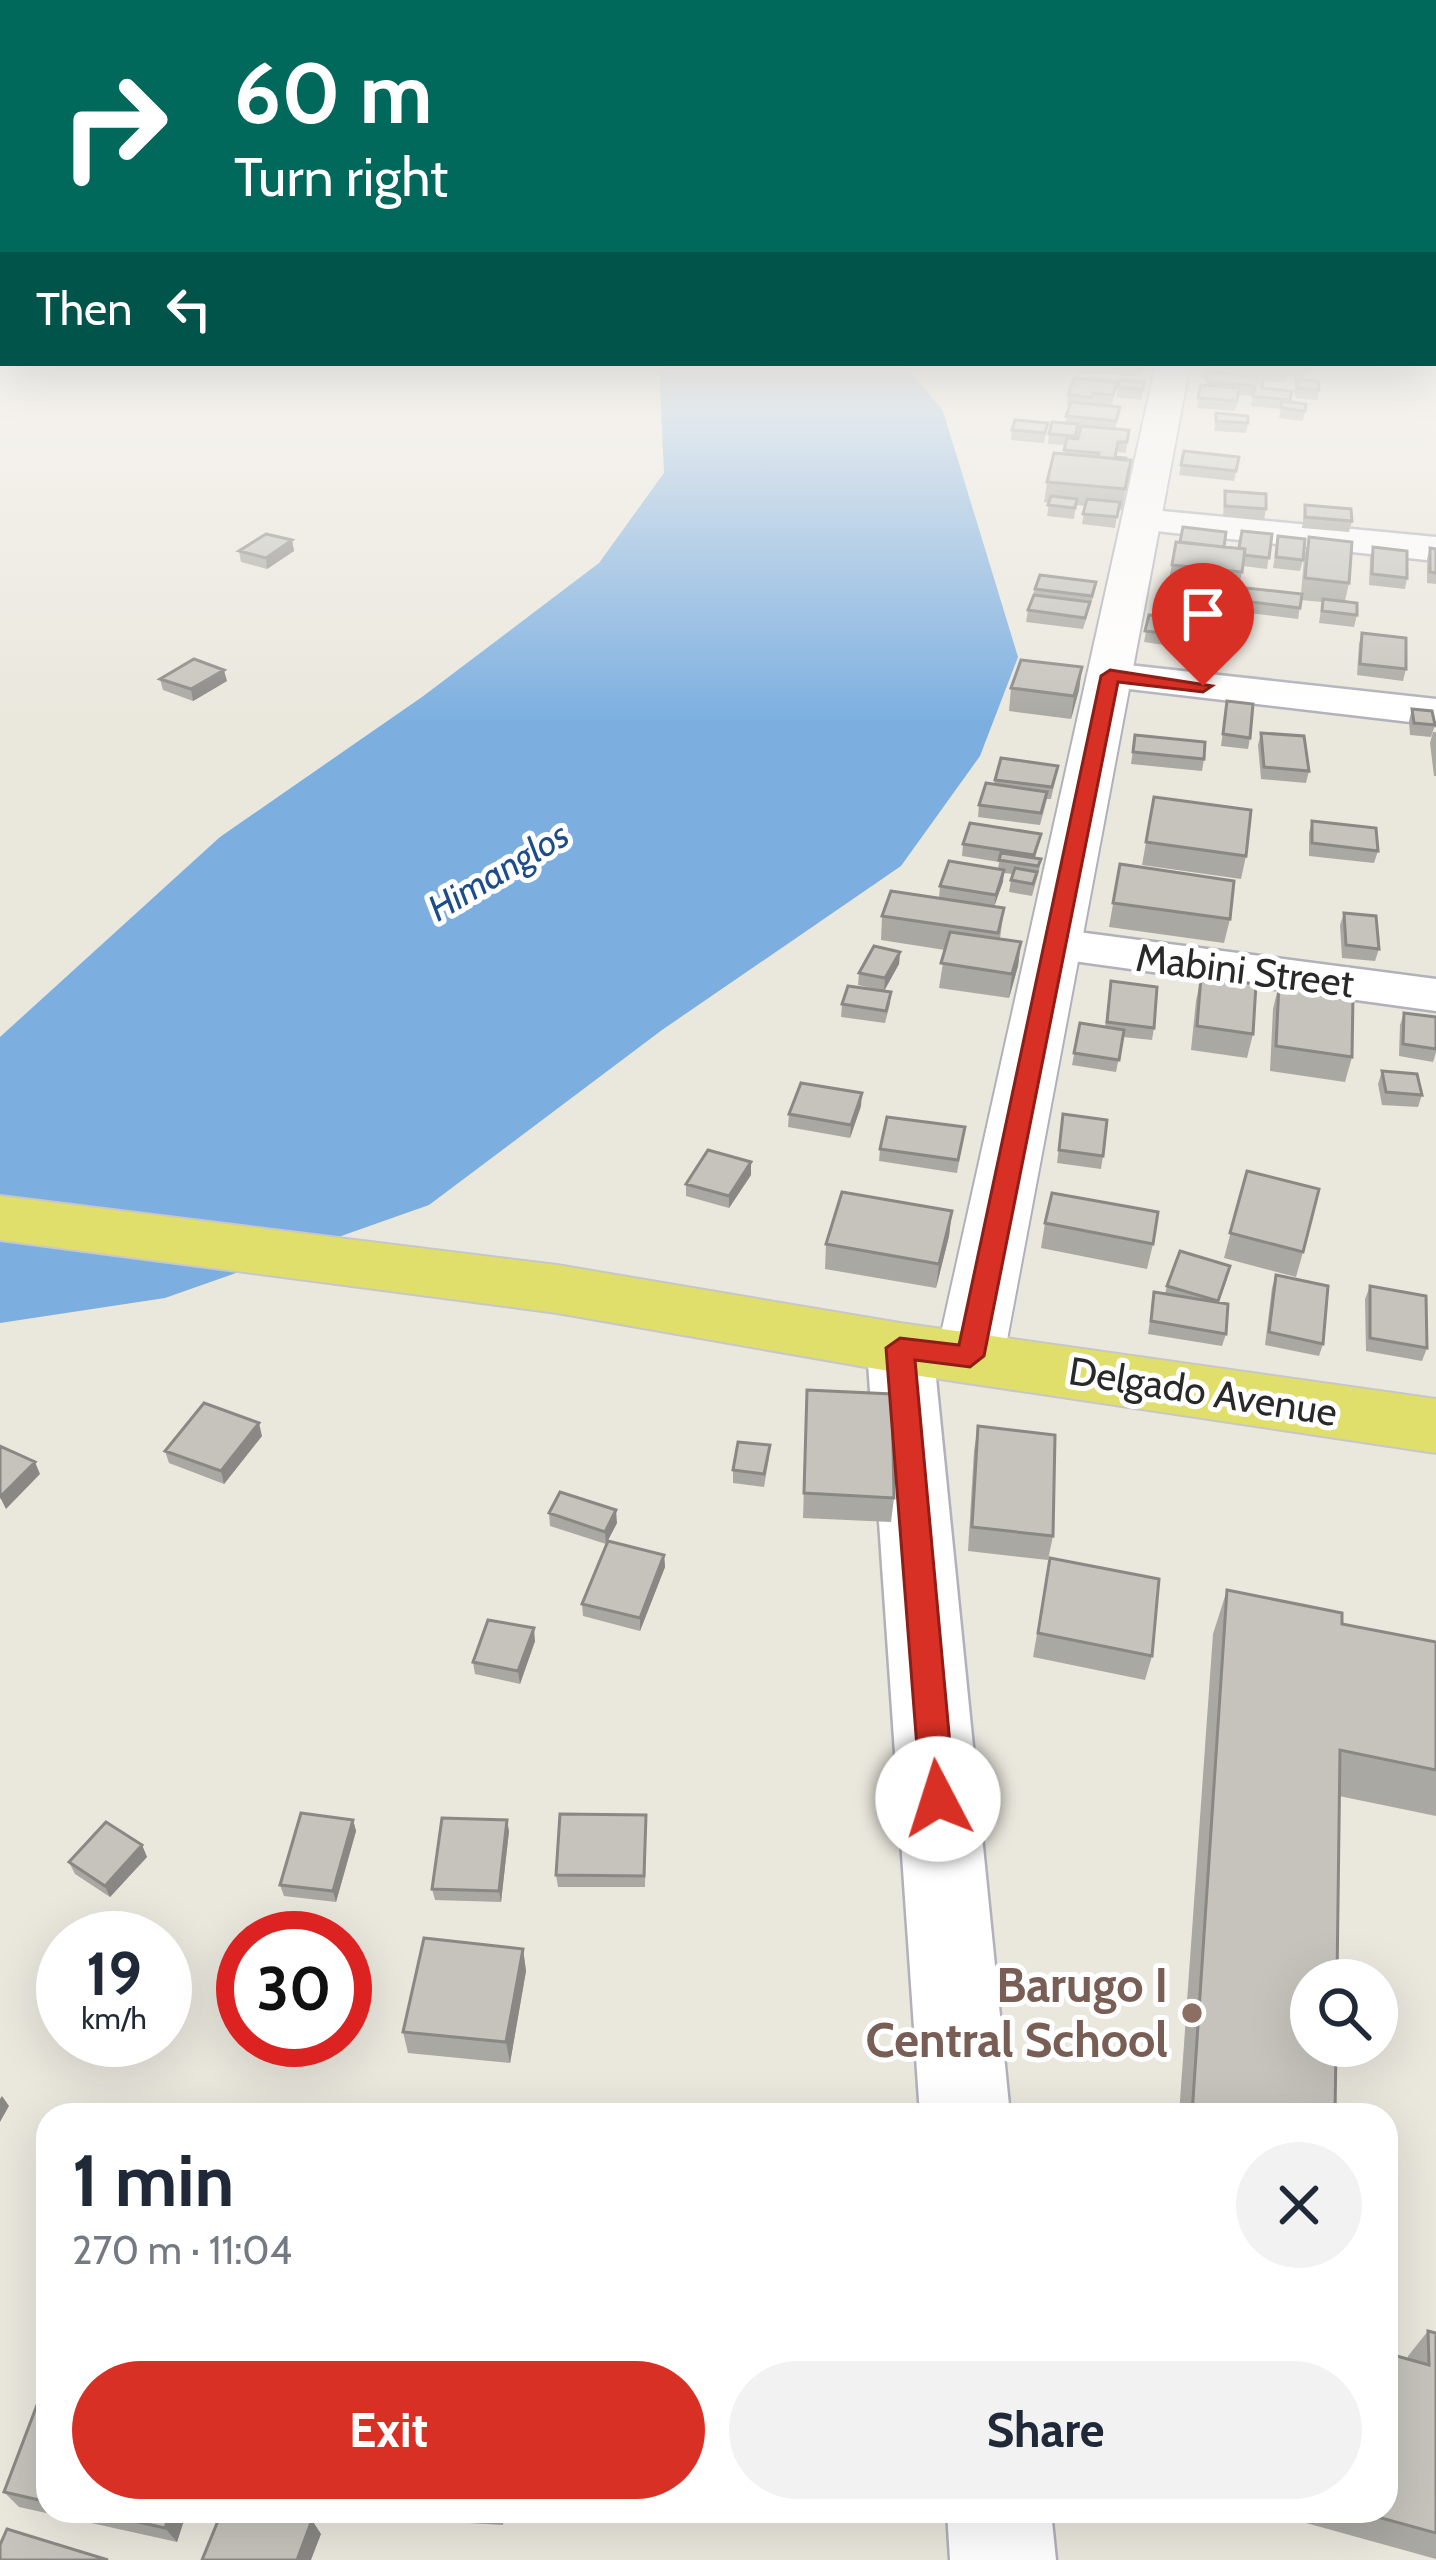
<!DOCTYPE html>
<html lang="en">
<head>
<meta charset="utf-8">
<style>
  :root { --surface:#fff; --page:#f2f2f3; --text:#1f2937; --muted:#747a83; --accent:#d93025 }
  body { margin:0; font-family:Cabin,sans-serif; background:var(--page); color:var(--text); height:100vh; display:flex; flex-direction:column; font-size:45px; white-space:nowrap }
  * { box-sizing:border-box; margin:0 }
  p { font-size:39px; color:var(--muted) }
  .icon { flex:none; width:66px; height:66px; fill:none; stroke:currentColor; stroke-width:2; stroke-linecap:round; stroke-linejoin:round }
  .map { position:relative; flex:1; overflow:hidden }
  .panel { position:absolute; left:36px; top:2103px; width:1362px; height:420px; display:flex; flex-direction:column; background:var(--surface); border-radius:36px; box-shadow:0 12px 48px #0002 }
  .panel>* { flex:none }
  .top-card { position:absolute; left:0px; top:0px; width:1437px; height:366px; box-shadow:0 12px 48px #0002; background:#00695c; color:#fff; overflow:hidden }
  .controls { position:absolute; left:1290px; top:1959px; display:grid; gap:24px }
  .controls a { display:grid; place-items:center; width:108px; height:108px; border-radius:50%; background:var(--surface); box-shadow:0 12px 48px #0002; font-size:60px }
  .speed { position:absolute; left:36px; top:1911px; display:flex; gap:24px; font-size:60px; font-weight:700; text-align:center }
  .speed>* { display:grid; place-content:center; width:156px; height:156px; border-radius:50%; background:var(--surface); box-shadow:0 12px 48px #0002; line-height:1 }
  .speed small { font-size:30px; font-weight:400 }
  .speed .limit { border:18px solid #d22; background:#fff; color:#111 }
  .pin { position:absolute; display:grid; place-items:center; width:102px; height:102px; color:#fff; margin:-123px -51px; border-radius:50% 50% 50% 0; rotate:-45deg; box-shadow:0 0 12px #0007 }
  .pin .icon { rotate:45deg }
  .me { position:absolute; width:132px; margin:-66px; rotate:355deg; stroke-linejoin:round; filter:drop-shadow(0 0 9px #0008) }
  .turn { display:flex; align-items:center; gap:42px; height:252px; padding:0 36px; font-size:54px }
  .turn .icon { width:156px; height:156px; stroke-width:2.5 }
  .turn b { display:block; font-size:84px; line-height:102px }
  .then { display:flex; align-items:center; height:114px; padding:0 36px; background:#0003; gap:24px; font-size:45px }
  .round { display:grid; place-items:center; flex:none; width:126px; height:126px; border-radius:63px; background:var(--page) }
  .head { display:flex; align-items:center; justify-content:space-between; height:204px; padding:0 36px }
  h1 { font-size:72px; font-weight:800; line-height:90px }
  .button { display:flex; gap:24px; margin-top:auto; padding:24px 36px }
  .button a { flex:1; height:138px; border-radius:72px; background:var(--accent); color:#fff; font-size:48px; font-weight:800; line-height:138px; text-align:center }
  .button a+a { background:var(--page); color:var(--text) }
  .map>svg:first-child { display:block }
  .water { fill:#7cafe0 }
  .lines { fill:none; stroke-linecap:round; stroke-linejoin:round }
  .street-casing { stroke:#b1b0bb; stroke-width:5 }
  .secondary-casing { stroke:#b1b0bb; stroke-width:4 }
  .primary-casing { stroke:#c7c7c7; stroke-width:4 }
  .street { fill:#fff; fill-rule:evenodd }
  .secondary { fill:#fff; fill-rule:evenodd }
  .primary { fill:#e0df6c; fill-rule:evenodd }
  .wall { fill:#a9a8a2 }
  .shaded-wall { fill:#8a8884 }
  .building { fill:#c5c3bc; stroke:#8a8884; stroke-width:3 }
  .route { fill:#d93025; stroke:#8d1f18; stroke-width:3 }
  .education-dot { fill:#8d6e63; stroke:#fff; stroke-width:4.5 }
  .labels { text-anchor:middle; stroke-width:10; stroke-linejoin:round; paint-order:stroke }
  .far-water-label { font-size:36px; font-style:italic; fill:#1d4c8a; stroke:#fff }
  .street-label { font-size:39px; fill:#292929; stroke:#fff }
  .near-education-label { font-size:48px; font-weight:bold; fill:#785e54; stroke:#fff; text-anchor:end }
</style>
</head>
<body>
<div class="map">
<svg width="1436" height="2560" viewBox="0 0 1436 2560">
  <rect width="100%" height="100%" fill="#eae7dd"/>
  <path class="water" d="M659,364H904L943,411L1018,657L980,756L901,866L662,1030L429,1205L165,1298L0,1323V1037L220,837L422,697L599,563L664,473Z"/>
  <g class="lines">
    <defs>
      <path id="street" d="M1141,509L1436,537V561L1128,528L1122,520L1128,512Z
        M1110,663L1436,699V725L1095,685L1089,676L1095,667Z
        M1055,929L1436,979V1011L1037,956L1029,945L1037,934Z
        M900,1324L923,1331L933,1348L1010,2115H920L867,1348L877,1331Z
        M947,2511H1051L1056,2560H950Z"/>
      <path id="secondary" d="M1156,364H1190L1004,1356L994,1374L970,1381L946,1374L936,1356Z"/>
      <path id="primary" d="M0,1196L557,1265L900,1323L1436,1399V1453L900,1373L557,1313L0,1240Z"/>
    </defs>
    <use href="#street" class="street-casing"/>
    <use href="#secondary" class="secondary-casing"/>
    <use href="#primary" class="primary-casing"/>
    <use href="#street" class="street"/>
    <use href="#secondary" class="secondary"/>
    <use href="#primary" class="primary"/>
  </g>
  <path class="wall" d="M974,364H1009L1008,367Z
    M1077,364H1144L1141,376L1076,374Z
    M1203,364H1312L1309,377L1287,376L1286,382L1262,381V388L1292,391L1290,402L1306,404L1303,421L1279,418L1281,409L1251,406L1253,396L1238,395L1235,411L1197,408L1201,385H1206L1207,382V379L1201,378Z
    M1296,379L1319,390L1317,400L1296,398L1294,389Z
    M1117,382L1112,405L1091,404L1118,417L1115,429L1129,430L1126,453L1116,452L1115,457L1131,460L1122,510L1118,509L1115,528L1082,524L1085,506L1076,505L1074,519L1047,516L1049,503L1044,502L1047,482L1064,454L1065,445L1048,444L1049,434L1065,423L1070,406L1067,405L1068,395Z
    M1144,382L1141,400L1117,397L1118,387Z
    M1216,413L1248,423L1246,433L1214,431Z
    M1048,423L1044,443L1011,440L1012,430Z
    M1239,457L1234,481L1179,475L1181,465Z
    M1225,491L1266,509L1264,520L1223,516Z
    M1305,505L1352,521L1349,532L1302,528Z
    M1272,534L1267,569L1243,566L1239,587L1301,594L1304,558L1309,537L1349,583L1345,601L1357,615L1354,627L1319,623L1322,602L1301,600L1298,619L1232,611L1234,594L1168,586L1176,542L1239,548Z
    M1278,536L1303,560L1300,571L1273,568Z
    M292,540L294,551L267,569L241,562L239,551Z
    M1373,547L1407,578L1405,589L1369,585L1370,558Z
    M1430,548L1436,549V584L1427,583V559Z
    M1035,589L1094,594L1083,629L1026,622L1028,610Z
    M1164,596L1187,599L1178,647L1144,642L1149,615L1160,616Z
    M1362,633L1406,669L1403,681L1357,675L1359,644Z
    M1200,640L1228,643L1224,664L1196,660Z
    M1082,667L1079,690L1071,719L1009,711L1011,688Z
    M160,679L227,681L193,701L163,690Z
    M1227,701L1250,738L1248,749L1221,746Z
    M1412,709L1435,725L1431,737L1410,735L1409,721Z
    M1433,732H1436V776H1434L1430,743Z
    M1261,733L1309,771L1306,783L1261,779L1258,745Z
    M1135,735L1204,759L1202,771L1131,764Z
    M1058,766L1051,799H1047L1040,825L978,817L979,805L994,784L995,780Z
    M1154,797L1246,856L1241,879L1142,865Z
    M1312,821L1378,851L1374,863L1309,856V833Z
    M1041,834L1035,858L1041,859L1039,871L1032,896L1009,892L1012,874L1004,873L994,907L1004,908L1000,939L1021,942L1018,966L1009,998L939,988L945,950L881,940L882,916L939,898L940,886L998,869L999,862L962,856L963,844Z
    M1120,864L1230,919L1224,943L1109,927Z
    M1344,913L1379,949L1375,961L1342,958L1340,925Z
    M900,952L899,964L884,991L891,992L890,1004L885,1023L841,1017L842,1004L884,991L858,985L859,973Z
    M1201,977L1253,1034L1247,1058L1191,1050L1196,1001Z
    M1111,981L1154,1028L1152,1040L1123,1037L1116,1072L1072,1065L1080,1023L1105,1027Z
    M1279,984L1352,1057L1345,1082L1270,1071L1273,1009Z
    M1404,1013L1436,1017V1052L1433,1062L1399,1056L1400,1025Z
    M1382,1071L1422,1095L1418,1107L1382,1105L1378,1084Z
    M861,1106L850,1138L788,1127L789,1114Z
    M1063,1114L1103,1156L1101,1169L1057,1163Z
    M965,1127L957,1173L879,1161L880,1149Z
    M1247,1171L1303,1252L1296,1277L1224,1258Z
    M751,1175L729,1208L686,1196V1184Z
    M952,1211L949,1236L936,1288L825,1269L826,1244Z
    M1045,1223L1153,1244L1147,1269L1041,1248Z
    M1276,1275L1323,1344L1319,1356L1265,1345L1272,1288Z
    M1227,1279L1219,1302L1226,1334L1222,1346L1148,1334L1154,1292L1165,1294L1167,1286Z
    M1370,1286L1427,1348L1422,1361L1366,1351L1365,1299Z
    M807,1390L894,1498L891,1522L803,1518Z
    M978,1426L1053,1536L1048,1560L968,1551L974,1451Z
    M262,1436L224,1484L169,1463L165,1451Z
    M769,1458L764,1487L733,1483V1470Z
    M549,1513L617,1523L606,1544L550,1526Z
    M664,1555L665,1567L640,1631L583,1616L582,1604Z
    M1050,1558L1152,1656L1145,1680L1033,1657Z
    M1227,1590L1342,1624L1436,1642V1816L1339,1796L1335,2115H1179L1213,1634Z
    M535,1641L520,1684L475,1674L473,1662Z
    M353,1820L356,1831L336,1902L284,1896L280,1885Z
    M646,1827L645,1887H558L556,1875Z
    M509,1831L501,1902L435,1900L432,1889Z
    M142,1845L147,1857L110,1897L75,1874L69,1862Z
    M523,1949L526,1971L510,2063L408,2053L403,2032Z
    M1428,2331L1436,2333V2559L1263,2511H1386L1408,2356Z
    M48,2376V2511H187L177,2542L19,2507L4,2492Z
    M504,2511L503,2525L434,2521L430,2514Z"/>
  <path class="shaded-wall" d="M292,540L294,551L267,569L266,558Z
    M1082,667L1079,690L1071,719L1074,696Z
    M224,670L227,681L193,701L191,689Z
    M1004,870L1003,882L994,907L996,895Z
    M1021,942L1018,966L1009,998L1012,974Z
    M900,952L899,964L884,991L885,978Z
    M862,1093L861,1106L850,1138L851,1125Z
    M751,1162V1175L729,1208V1196Z
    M952,1211L949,1236L936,1288L939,1264Z
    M259,1423L262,1436L224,1484L221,1471Z
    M35,1462L40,1474L6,1509L0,1497Z
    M616,1510L617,1523L606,1544L605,1532Z
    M664,1555L665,1567L640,1631V1618Z
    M534,1628L535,1641L520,1684L518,1671Z
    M353,1820L356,1831L336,1902L333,1891Z
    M507,1820L509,1831L501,1902L499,1891Z
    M142,1845L147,1857L110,1897L105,1886Z
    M523,1949L526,1971L510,2063L506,2042Z
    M2,2096L9,2106L0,2122V2099Z
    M171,2511H187L177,2542L165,2528Z
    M312,2520L321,2534L311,2560H297Z"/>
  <path class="building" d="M1208,372L1263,377L1262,388L1292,391L1290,400L1253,396L1255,386L1207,382Z
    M1074,378L1117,382L1113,395L1093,393L1091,397L1068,395Z
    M1296,379L1318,381L1319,390L1298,388Z
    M1120,380L1144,382L1143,390L1118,387Z
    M1201,385L1239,388L1237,401L1198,398Z
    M1282,401L1306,404L1305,411L1281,408Z
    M1071,402L1120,407L1116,421L1066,416Z
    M1216,413L1248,416V423L1216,421Z
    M1015,420L1048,423L1045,433L1012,430Z
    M1052,422L1078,424L1075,436L1049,434Z
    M1081,426L1129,430L1127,442H1118L1115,457L1126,458V460L1098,457L1099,453L1064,450L1067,438L1078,439Z
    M1184,451L1239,457L1236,471L1181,465Z
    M1054,453L1131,460L1125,489L1047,482Z
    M1225,491L1266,494V509L1225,506Z
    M1051,496L1077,499L1075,508L1048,505Z
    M1087,499L1120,502L1117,517L1083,514Z
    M1305,505L1351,509L1352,521L1305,517Z
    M1183,527L1226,532L1224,547L1180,542Z
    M1242,531L1272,534L1269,558L1244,555L1245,549L1239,548Z
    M266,534L292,540L266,558L239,551Z
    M1278,536L1305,539L1303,560L1276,557Z
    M1309,537L1352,542L1349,583L1305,578Z
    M1176,542L1245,549L1242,572L1172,565Z
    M1373,547L1407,551V578L1372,574Z
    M1430,548L1436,549V573L1430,572Z
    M1040,575L1096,582L1092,596L1035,589Z
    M1236,587L1302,594L1300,608L1234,600Z
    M1034,595L1090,602L1085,618L1028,610Z
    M1164,596L1187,599L1185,609L1161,606Z
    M1323,599L1357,603V615L1322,611Z
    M1149,615L1183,619L1180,635L1145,631Z
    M1362,633L1406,638V669L1360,664Z
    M1200,640L1228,643L1226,652L1198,649Z
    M194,659L224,670L191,689L160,679Z
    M1021,660L1082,667L1074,696L1011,688Z
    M1227,701L1253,704L1250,738L1223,734Z
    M1412,709L1432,711L1435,725L1414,723Z
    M1261,733L1304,736L1309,771L1264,767Z
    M1135,735L1205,742L1204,759L1133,752Z
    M1001,758L1058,766L1052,787L995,780Z
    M986,783L1047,792L1041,813L979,805Z
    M1154,797L1251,810L1246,856L1146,842Z
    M1312,821L1376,828L1378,851L1312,843Z
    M970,823L1041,834L1034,855L963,844Z
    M1001,853L1041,859L1038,866L999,860Z
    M949,861L1004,870L996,895L940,886Z
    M1120,864L1234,881L1230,919L1113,903Z
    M1015,868L1037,872L1033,884L1011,880Z
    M891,891L1004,908L998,933L882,916Z
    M1344,913L1376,916L1379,949L1346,945Z
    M950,932L1021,942L1012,974L941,963Z
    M874,946L900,952L885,978L859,973Z
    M1201,977L1256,984L1253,1034L1197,1026Z
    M1111,981L1157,987L1154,1028L1107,1022Z
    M1279,984L1353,994L1352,1057L1276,1046Z
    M848,986L891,992L886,1011L842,1004Z
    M1404,1013L1436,1017V1049L1403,1044Z
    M1080,1023L1124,1030L1119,1060L1074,1053Z
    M1382,1071L1417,1074L1422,1095L1386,1092Z
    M801,1083L862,1093L851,1125L789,1114Z
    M1063,1114L1107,1120L1103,1156L1059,1150Z
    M887,1117L965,1127L958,1160L880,1149Z
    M708,1150L751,1162L729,1196L686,1184Z
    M1247,1171L1319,1189L1303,1252L1230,1233Z
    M842,1192L952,1211L939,1264L826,1244Z
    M1052,1193L1158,1212L1153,1244L1045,1223Z
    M1180,1251L1230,1266L1218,1301L1167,1286Z
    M1276,1275L1328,1286L1323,1344L1269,1332Z
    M1370,1286L1426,1296L1427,1348L1370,1338Z
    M1154,1292L1228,1304L1226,1334L1151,1321Z
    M807,1390L892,1394L894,1498L804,1493Z
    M204,1403L259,1423L221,1471L165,1451Z
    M978,1426L1055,1435L1053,1536L972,1527Z
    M738,1442L770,1445L764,1474L733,1470Z
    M0,1446L35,1462L0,1497Z
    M560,1492L616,1510L605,1532L549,1513Z
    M608,1541L664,1555L640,1618L582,1604Z
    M1050,1558L1159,1579L1152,1656L1038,1633Z
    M1227,1590L1342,1613V1624L1436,1642V1770L1340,1750L1337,1980H1311V2046H1336L1335,2115H1192Z
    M488,1620L534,1628L518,1671L473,1662Z
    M301,1813L353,1820L333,1891L280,1885Z
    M560,1814L646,1815L644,1876L556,1875Z
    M442,1818L507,1820L499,1891L432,1889Z
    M106,1822L142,1845L105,1886L69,1862Z
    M424,1938L523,1949L506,2042L403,2032Z
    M1428,2331L1436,2333V2533L1356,2511H1386V2353L1429,2365Z
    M48,2376V2502L4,2492Z
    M89,2511H171L165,2528Z
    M222,2511H286L312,2520L297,2560H202Z
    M431,2511H501V2517L430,2514Z
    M7,2529L108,2560H0V2545Z"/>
  <linearGradient id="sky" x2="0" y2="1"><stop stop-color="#7db2e5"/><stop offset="0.5" stop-color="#f6f4f0"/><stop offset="1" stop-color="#f6f4f0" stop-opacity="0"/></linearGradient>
  <rect width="1436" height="722" fill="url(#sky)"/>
  <path class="route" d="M1110,670L1212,686L1203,692L1118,682L984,1356L970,1367L915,1360L955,1799L950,1810L938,1815L926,1810L921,1799L886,1348L900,1338L959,1345L1101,676Z"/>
  <circle class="education-dot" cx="1192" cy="2013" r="12"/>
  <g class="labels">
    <g class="far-water-label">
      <text transform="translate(498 871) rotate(-31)" y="13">Himanglos</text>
    </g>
    <g class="street-label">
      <text transform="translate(1245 970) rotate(7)" y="14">Mabini Street</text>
      <text transform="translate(1203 1391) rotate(9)" y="14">Delgado Avenue</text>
    </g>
    <g class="near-education-label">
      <text x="1168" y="2002">Barugo I<tspan x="1168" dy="55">Central School</tspan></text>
    </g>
  </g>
</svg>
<div class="controls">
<a><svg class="icon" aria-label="search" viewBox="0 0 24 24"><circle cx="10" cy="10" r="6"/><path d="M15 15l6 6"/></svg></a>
</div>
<div class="speed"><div>19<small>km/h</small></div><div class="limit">30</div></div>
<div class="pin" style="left:1203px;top:686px;background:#d93025"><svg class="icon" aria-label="arrive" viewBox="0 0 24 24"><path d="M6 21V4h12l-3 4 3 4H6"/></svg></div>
<svg class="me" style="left:938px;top:1799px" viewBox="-20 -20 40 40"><circle r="19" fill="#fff"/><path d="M0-13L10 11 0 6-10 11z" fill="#d93025"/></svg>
<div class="top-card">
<div class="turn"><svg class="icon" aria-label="right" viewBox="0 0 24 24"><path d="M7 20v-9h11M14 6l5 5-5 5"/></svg><div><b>60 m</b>Turn right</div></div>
<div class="then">Then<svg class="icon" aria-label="left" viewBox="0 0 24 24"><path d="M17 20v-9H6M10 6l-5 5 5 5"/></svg></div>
</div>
<section class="panel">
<div class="head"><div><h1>1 min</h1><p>270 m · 11:04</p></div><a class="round"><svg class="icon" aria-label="close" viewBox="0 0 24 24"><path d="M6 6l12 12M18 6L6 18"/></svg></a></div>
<div class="button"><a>Exit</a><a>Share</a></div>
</section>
</div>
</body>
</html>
